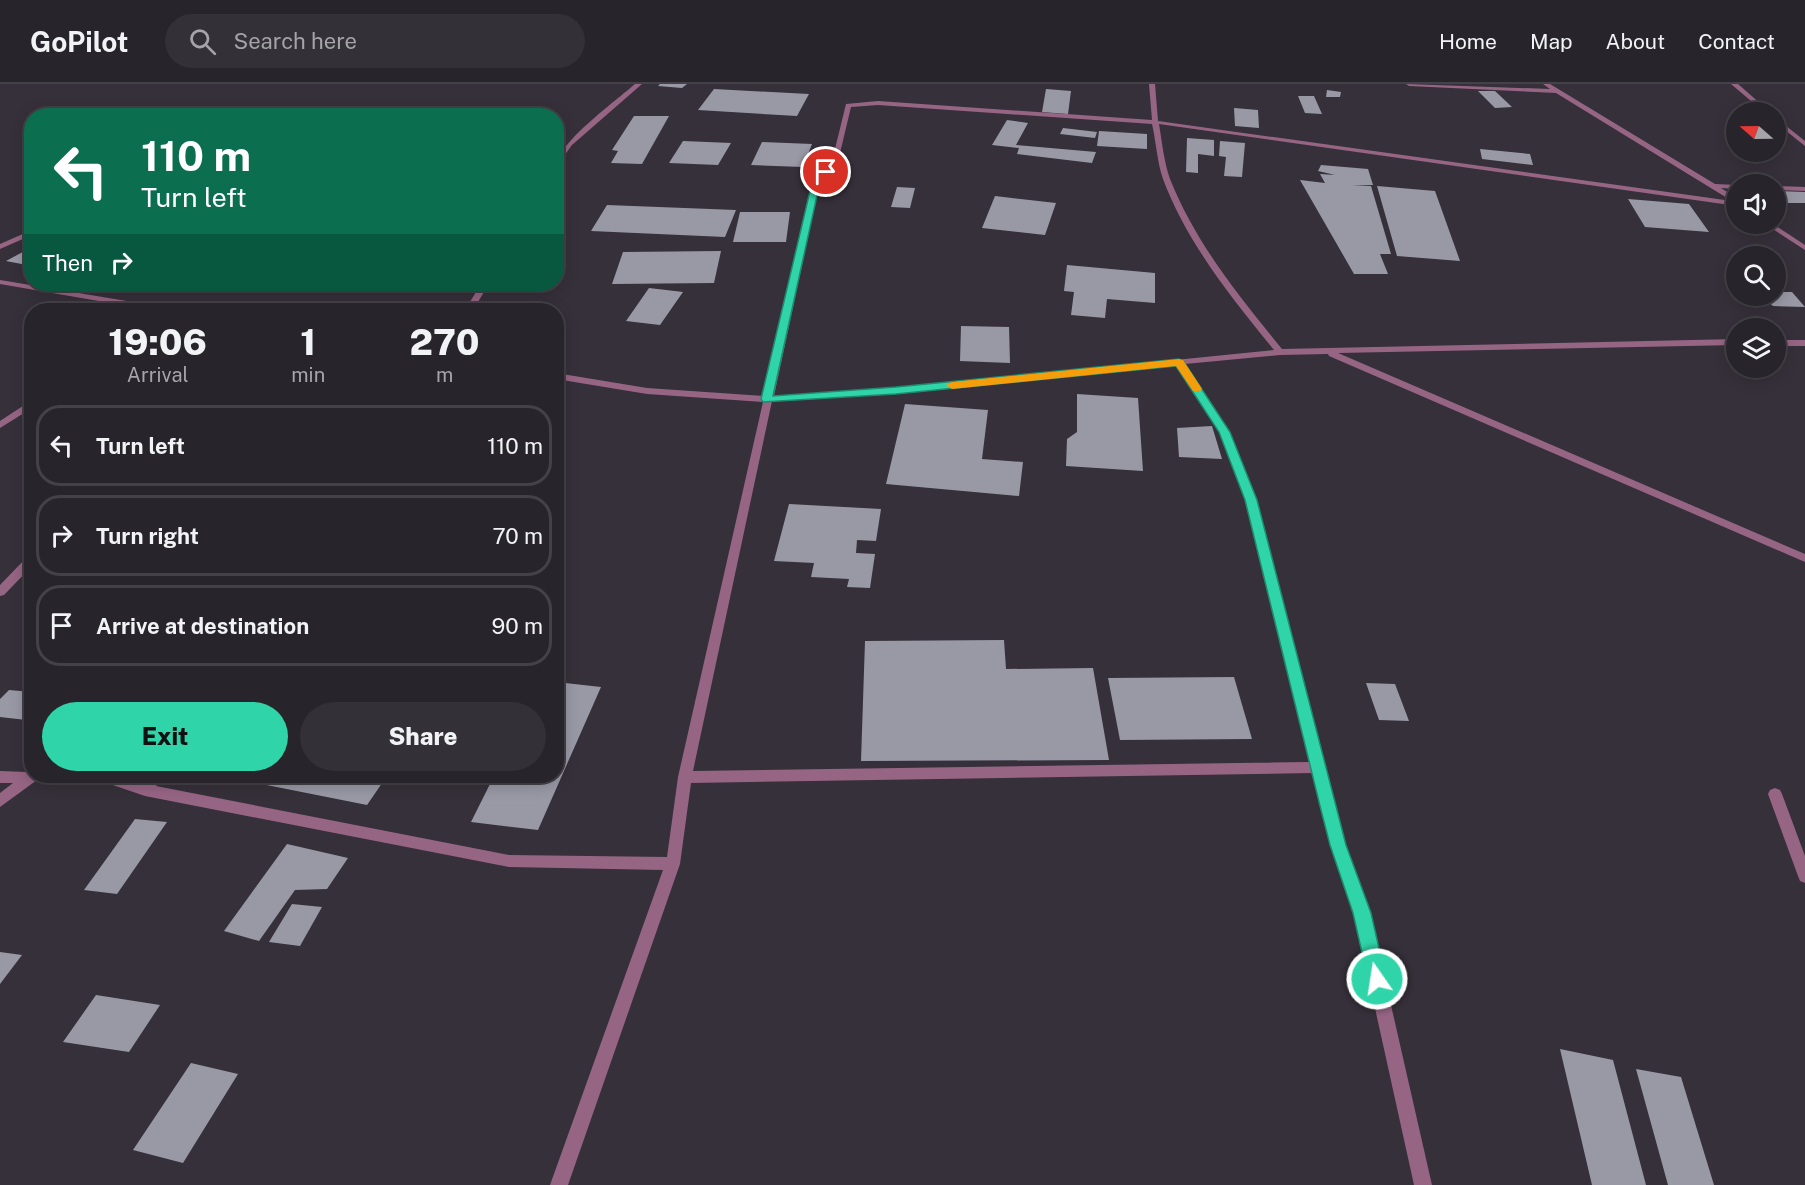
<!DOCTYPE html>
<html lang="en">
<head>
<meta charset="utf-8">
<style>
  :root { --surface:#28242c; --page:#343038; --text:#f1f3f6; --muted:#a5a4a9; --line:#444148; --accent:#30d4a9 }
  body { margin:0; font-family:"Public Sans",sans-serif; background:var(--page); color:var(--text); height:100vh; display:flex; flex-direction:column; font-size:22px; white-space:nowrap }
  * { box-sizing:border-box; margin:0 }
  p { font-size:20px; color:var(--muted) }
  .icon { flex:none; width:33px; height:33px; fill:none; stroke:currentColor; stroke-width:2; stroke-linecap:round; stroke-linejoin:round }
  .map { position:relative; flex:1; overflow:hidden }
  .drawer { position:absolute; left:24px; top:219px; width:540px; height:480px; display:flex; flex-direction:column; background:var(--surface); border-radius:24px; box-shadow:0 3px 15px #0003,0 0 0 2px var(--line) }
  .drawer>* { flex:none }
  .banner { position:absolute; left:24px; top:24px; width:540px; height:183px; border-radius:24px; box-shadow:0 3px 15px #0003,0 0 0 2px var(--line); background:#0b6e4f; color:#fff; overflow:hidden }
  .needle { width:39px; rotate:290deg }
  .controls { position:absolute; left:1726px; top:18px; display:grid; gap:12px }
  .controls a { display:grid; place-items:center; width:60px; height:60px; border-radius:50%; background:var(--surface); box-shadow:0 3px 15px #0003,0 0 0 2px var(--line); font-size:30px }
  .pin { position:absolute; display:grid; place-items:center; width:51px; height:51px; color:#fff; margin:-26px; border:3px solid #fff; border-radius:50%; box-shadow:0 2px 6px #0007 }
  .me { position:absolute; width:66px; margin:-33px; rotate:347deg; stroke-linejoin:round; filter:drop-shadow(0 0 4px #0008) }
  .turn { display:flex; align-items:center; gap:21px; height:126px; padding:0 18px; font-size:27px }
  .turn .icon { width:78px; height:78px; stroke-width:2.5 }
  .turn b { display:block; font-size:42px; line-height:51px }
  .then { display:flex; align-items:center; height:57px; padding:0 18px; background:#0003; gap:12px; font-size:22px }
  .eta { display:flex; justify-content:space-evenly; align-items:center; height:102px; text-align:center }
  .eta b { font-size:36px; font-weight:800; line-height:42px }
  .button { display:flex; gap:12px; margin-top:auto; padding:12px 18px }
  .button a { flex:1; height:69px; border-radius:36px; background:var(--accent); color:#111; font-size:24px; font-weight:800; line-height:69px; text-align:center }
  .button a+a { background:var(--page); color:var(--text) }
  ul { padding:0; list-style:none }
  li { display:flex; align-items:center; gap:18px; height:81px; margin:0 12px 9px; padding:0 6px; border:3px solid var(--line); border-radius:24px }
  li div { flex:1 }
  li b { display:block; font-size:22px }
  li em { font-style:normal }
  header { display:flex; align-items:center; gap:36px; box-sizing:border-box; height:84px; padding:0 30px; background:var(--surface); border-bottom:2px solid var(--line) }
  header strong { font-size:28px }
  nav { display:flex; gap:33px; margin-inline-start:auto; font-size:21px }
  .search { width:420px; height:54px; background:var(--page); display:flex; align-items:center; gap:15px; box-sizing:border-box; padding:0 21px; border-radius:33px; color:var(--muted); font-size:22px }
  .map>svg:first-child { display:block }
  .building { fill:#9999a6 }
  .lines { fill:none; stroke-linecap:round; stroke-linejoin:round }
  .street { fill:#976584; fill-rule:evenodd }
  .route { fill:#30d4a9; stroke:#1f8a6e; stroke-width:1.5 }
  .slow { fill:#f59e0b }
</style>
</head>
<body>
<header>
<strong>GoPilot</strong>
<div class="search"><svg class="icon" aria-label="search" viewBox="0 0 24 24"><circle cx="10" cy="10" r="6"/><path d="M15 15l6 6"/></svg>Search here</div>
<nav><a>Home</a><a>Map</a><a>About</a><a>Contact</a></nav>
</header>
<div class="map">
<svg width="1805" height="1101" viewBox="0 0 1805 1101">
  <rect width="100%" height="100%" fill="#36303a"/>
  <path class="building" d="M660,0H687L682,4L658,2Z
    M714,5L809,10L797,32L698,26Z
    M1046,5L1071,7L1068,30L1042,28Z
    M1327,6L1341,8L1340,13H1326Z
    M1478,7H1495L1512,23L1495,24Z
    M1298,12H1314L1322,30L1305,29Z
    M1234,24L1258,26L1259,44L1235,42Z
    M634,32H669L642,80L611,79L618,67L612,66Z
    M1007,36L1028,39L1016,61L1096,68L1092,79L1017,70L1019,64L992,61Z
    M1063,44L1097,48L1095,54L1060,50Z
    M1099,47L1147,50V65L1097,62Z
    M1187,54L1214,56V72L1198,70V89L1186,88Z
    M683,57L731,59L718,81L669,79Z
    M1220,57L1245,59L1242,93L1224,92L1226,73L1219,72Z
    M762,58L812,60L803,83L751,81Z
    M1480,65L1530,70L1533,81L1482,75Z
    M1321,81L1368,85L1373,101H1352L1371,102L1391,170H1380L1388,190H1354L1300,96L1325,99L1320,90L1335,91L1318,87Z
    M1377,102L1435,107L1460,177L1397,172Z
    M897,103L915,104L910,124L891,123Z
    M1776,107L1805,108V119H1776Z
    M995,112L1056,119L1045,151L982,144Z
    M1628,115L1689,120L1709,148L1645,143Z
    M607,121L736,126L725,153L591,147Z
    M740,128H790L786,158H733Z
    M32,163V182L6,177Z
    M721,167L714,199L612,200L623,168Z
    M1067,181L1155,189V219L1107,215L1105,234L1071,231L1074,208L1064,207Z
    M649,204L683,208L660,241L626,237Z
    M1776,208H1792L1805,223L1773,222L1762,212H1776Z
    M961,242L1009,243L1010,279L960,277Z
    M1077,310L1138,314L1143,387L1066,382L1067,355L1077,348Z
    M905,320L988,326L982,375L1023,378L1019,412L886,400Z
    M1212,342L1222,375L1179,373L1177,344Z
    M789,420L881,425L876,457L857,456L856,469L875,470L870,504L847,503L849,495L811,493L814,479L774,477Z
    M1004,556L1006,585L1093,584L1109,676L861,677L865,557Z
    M1234,593L1252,655L1120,656L1108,594Z
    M556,598L601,603L538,746L471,738L494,692H556Z
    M1366,599L1395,600L1409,637L1379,636Z
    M9,606L32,608V630L26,636L0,633V615Z
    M222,692H387L367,721Z
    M135,735L167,738L117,810L84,806Z
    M287,760L348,774L327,805L295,806L259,857L224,847Z
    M292,820L322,823L300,862L269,858Z
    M0,868L22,871L0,900Z
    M96,911L160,921L129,968L63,958Z
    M1560,965L1613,976L1646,1101H1592Z
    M191,979L238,990L183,1079L133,1066Z
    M1636,985L1681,993L1714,1101H1668Z"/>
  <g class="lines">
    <path class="street" d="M635,0H642L572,61L556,83C556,60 617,16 635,0Z
      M1149,0H1155L1158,37L1732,117L1556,9L1409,2L1406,0L1550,5L1543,0H1550L1715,100L1737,101V105L1721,104L1737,114V122L1159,40C1162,58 1164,78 1170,95C1196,160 1239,212 1282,265L1737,255V261L1338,269L1805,470V478L1329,272L1328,270L1280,271L1185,280L1229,348L1256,416L1345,761L1370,829L1432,1101H1414L1354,829L1331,761L1313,689L691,699L680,780L568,1101H550L663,786L509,783L145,712L98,696L96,692H119L142,699L149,692H164L156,702L509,771L667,773L678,693L763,318L647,310L556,295V289L647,304L764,312L810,107L834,69L846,20L878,17L1152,36ZM878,21L1152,40C1156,57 1157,78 1163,95C1187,159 1231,213 1274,266L896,304L774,312L818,107L840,69L851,23ZM1177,281L1219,348L1246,416L1310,678L693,687L772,317L896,310Z
      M1731,0H1738L1770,28H1764Z
      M1776,34L1805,57V62L1776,39Z
      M1776,102L1805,103V107L1776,106Z
      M1765,140H1773L1805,161V166Z
      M32,146V151L0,165V160Z
      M0,196L163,223L167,226H151L0,200Z
      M481,200H489L473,226H465Z
      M1776,256H1805V262H1776Z
      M32,316V324L0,344V337Z
      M32,471V482L4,511L0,512V501L28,472Z
      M0,687L27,688L32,687V692H39L37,696L0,723V709L13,699H0Z
      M1775,704L1780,706L1782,710L1805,772V799L1800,797L1798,792L1768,710L1770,706Z"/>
  </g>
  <path class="route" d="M823,86L830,88L818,107L773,312L896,303L1179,275L1184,278L1230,348L1257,416L1336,722L1346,761L1371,829L1386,895L1383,901L1377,904L1371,901L1368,895L1353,829L1330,761L1320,722L1245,416L1219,348L1176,282L896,310L763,318L761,315L810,107Z"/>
  <path class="slow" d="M1179,275L1183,276L1202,305L1200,307H1193L1176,282L952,305L946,301L952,298Z"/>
</svg>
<div class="controls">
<a><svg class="needle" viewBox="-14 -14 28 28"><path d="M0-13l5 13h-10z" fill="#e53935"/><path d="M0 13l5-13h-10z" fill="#a5a4a9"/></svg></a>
<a><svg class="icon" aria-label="sound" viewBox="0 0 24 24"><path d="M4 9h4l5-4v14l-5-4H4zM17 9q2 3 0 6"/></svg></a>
<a><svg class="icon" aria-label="search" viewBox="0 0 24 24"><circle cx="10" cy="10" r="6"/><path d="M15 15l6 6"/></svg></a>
<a><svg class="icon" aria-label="layers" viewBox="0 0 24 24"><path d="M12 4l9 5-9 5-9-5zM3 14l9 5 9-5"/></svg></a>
</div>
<div class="pin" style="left:826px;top:88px;background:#d93025"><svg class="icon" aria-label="arrive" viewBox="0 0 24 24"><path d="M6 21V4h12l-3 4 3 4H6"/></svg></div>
<svg class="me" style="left:1377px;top:895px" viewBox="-20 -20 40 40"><circle r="17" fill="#30d4a9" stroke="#fff" stroke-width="3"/><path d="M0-11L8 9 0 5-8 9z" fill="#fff"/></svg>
<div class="banner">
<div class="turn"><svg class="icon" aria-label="left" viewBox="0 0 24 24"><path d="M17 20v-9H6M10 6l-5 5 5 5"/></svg><div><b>110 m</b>Turn left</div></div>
<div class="then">Then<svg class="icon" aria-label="right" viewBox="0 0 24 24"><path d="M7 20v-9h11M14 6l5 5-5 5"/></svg></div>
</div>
<section class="drawer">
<div class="eta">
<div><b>19:06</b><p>Arrival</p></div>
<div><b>1</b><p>min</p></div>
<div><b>270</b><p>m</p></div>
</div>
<ul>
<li><svg class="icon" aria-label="left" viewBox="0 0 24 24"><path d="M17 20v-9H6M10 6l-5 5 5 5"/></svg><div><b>Turn left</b></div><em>110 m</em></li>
<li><svg class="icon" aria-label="right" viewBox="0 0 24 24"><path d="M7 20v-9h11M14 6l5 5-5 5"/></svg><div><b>Turn right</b></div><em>70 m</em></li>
<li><svg class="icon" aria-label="arrive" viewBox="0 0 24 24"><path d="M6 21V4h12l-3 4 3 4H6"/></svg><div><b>Arrive at destination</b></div><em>90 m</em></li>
</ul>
<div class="button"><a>Exit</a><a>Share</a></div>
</section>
</div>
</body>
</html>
